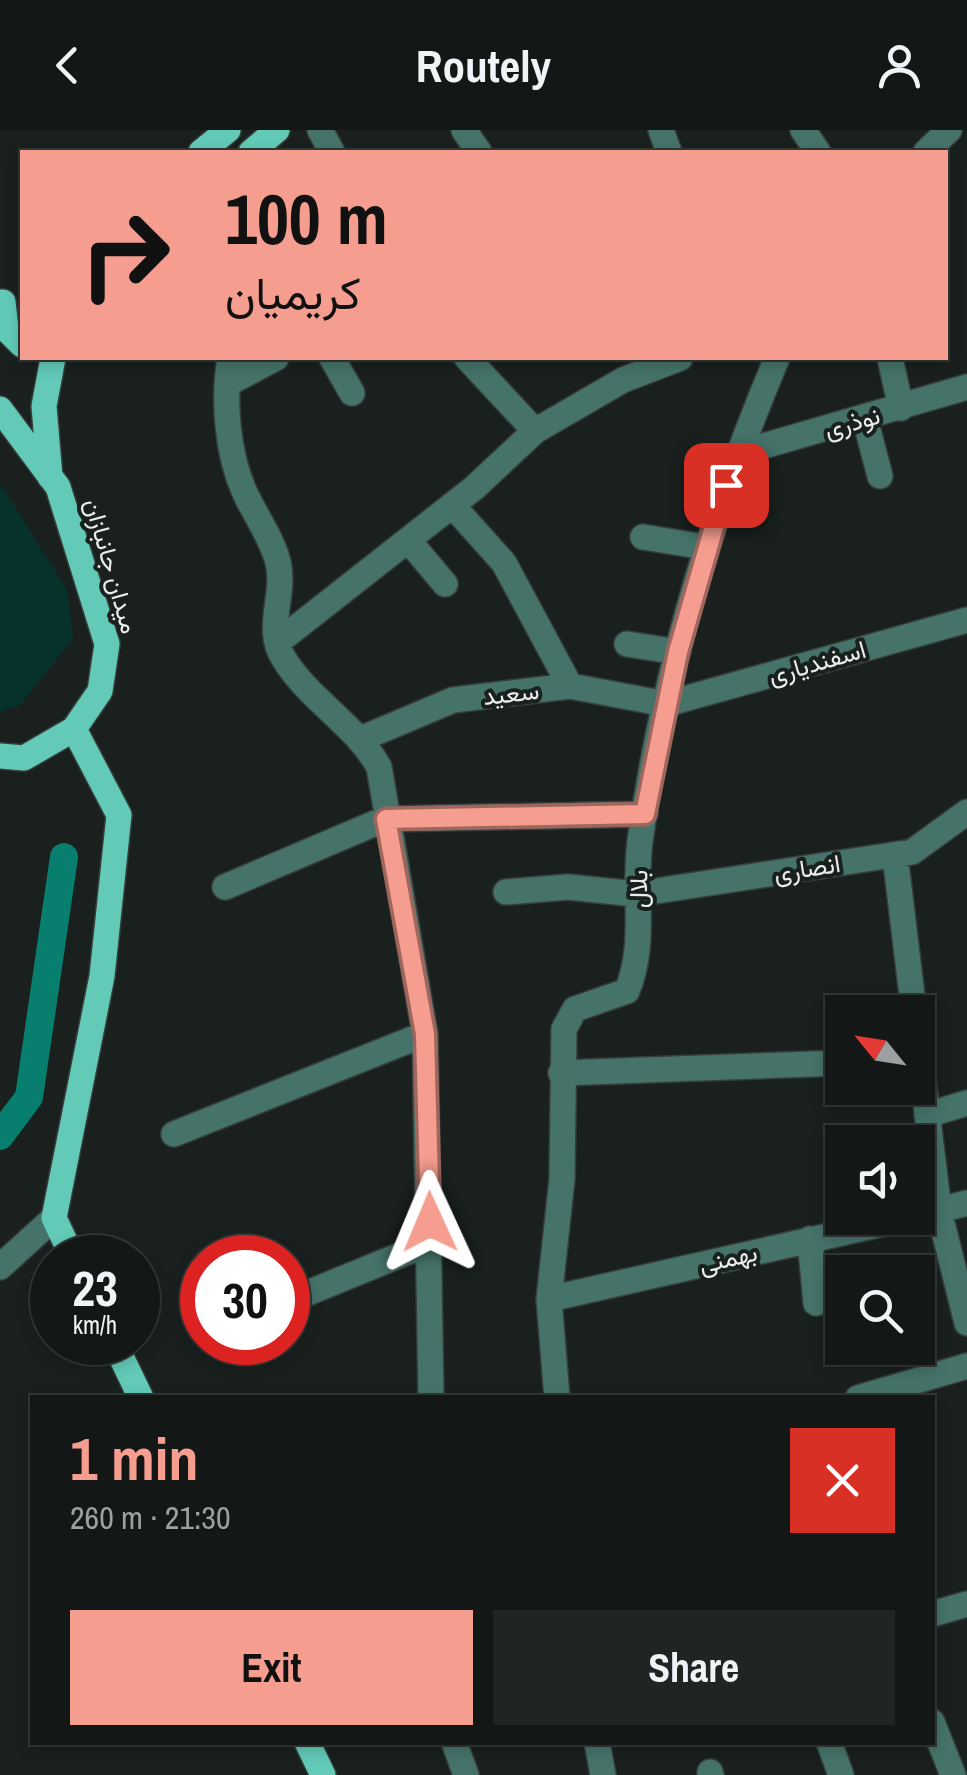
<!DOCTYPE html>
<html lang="en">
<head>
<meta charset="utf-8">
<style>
  :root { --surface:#131816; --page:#202523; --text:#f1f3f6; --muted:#9da0a1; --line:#323735; --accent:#f59d8f }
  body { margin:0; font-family:"Archivo Narrow",Vazirmatn,sans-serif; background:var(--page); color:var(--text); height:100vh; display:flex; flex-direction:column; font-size:38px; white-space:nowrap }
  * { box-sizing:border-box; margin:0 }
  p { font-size:32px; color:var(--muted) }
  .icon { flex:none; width:55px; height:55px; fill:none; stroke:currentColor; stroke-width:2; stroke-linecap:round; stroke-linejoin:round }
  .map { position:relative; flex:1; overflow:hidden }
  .details { position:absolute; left:30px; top:1265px; width:905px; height:350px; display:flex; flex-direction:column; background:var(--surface); border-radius:0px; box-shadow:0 5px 15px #0003,0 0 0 2px var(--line) }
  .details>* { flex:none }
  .guide { position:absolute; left:20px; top:20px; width:928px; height:210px; border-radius:0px; box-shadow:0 5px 15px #0003,0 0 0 2px var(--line); background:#f59d8f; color:#111; overflow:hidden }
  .needle { width:65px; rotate:300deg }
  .fabs { position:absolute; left:825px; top:865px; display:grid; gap:20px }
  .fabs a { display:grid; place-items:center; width:110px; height:110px; border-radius:0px; background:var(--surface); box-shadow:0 5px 15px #0003,0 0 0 2px var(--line); font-size:50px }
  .speed { position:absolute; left:30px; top:1105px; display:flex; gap:20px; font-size:50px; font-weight:700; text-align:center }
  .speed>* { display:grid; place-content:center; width:130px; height:130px; border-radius:50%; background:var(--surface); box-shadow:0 5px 15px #0003,0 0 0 2px var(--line); line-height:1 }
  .speed small { font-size:25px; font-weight:400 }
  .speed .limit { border:15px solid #d22; background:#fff; color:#111 }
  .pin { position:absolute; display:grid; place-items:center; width:85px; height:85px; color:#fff; margin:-42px; border-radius:20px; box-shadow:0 5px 15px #0006 }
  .me { position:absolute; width:110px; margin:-55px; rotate:359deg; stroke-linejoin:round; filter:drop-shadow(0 0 8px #0008) }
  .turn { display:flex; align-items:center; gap:35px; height:210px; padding:0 40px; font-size:45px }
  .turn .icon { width:130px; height:130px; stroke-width:2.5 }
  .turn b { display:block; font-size:70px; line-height:85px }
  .round { display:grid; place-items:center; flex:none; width:105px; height:105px; border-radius:0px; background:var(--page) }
  .summary { display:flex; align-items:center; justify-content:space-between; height:170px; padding:0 40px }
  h1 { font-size:60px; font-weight:700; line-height:75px; color:var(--accent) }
  .button { display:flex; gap:20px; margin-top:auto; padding:20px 40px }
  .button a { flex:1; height:115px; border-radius:0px; background:var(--accent); color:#111; font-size:40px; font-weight:700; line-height:115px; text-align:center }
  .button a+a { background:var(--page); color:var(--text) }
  header { display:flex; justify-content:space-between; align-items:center; height:130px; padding:0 40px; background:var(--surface); font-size:45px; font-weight:700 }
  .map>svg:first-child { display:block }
  .green { fill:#07322b }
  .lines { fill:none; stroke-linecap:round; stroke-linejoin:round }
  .canal { stroke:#087f6e; stroke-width:28 }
  .minor-casing { stroke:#363d3b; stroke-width:28 }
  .major-casing { stroke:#363d3b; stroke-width:28 }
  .minor { stroke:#45736a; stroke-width:25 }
  .major { stroke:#62cab7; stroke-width:25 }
  .route-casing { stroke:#9f665d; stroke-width:25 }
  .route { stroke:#f59d8f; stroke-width:18 }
  .labels { text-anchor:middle; stroke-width:8; stroke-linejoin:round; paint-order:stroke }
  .street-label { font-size:25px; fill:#e9eeed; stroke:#19201e }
</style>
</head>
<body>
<header><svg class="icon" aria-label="back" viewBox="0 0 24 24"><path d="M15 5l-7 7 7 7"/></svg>Routely<svg class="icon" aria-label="person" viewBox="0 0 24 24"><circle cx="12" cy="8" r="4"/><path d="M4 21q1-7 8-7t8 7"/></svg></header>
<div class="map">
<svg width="967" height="1645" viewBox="0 0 967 1645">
  <rect width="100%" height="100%" fill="#19201e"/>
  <path class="green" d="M0,353L67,460L73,509L21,574L0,582Z"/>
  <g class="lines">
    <path class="canal" d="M0,1006L29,967L64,727"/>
    <defs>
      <path id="minor" d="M320,0L332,22
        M464,0L479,22
        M661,0L669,22
        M803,0L818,22
        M926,22L949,0
        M230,228C223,269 227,324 245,363C255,385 272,408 278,432C286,465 264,499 284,529C310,571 355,594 379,637L425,904L431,1268
        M332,228L352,263
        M467,228L535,301
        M890,228L901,278
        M229,253L276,228
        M865,289L880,346
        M736,324L967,257
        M452,375L504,433L570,556
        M643,407L705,417
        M408,410L445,454
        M278,512L474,358L535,301L623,250L680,228
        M627,514L678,522
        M363,608L453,570L570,556L666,574L967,490
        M895,725L914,882
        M225,757L385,689L645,684
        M506,762L568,757L636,764L912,722L967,682
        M918,908L939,1081L967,1193
        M561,943L842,933
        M927,985L967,973
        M174,1004L425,904
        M923,1084L967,1073
        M810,1109L816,1173
        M0,1137L54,1088
        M549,1169L908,1088
        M288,1171L430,1113
        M557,1268L549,1169L562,1049L564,899L575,879L627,861C647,812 633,764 640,711C663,545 712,382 777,228
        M858,1268L967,1236
        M932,1484L967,1474
        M932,1592L953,1645
        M454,1612L466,1645
        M597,1612L603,1645
        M829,1612L841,1645
        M710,1642L711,1645"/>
      <path id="major" d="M201,22L228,0
        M251,22L277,0
        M3,172L6,199L22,215
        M0,279L58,357L107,514L100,561L74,599L24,628L0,626
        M50,347L44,276L53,228
        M73,1128L54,1088L102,846L119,685L74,599
        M114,1212L141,1268
        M307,1612L323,1645"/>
    </defs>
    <use href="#minor" class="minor-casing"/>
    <use href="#major" class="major-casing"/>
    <use href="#minor" class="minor"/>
    <use href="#major" class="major"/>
  </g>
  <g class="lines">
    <defs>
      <path id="route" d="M430,1092L425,904L386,689L645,684L678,522L726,355"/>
    </defs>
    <use href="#route" class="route-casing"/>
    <use href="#route" class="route"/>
  </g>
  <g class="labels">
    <g class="street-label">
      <text transform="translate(852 292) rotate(-16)" y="9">نوذری</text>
      <text transform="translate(112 436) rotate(74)" y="9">میدان جانبازان</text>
      <text transform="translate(817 532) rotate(-16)" y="9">اسفندیاری</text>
      <text transform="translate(511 563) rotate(-7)" y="9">سعید</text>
      <text transform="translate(807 738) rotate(-9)" y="9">انصاری</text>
      <text transform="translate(638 759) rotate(-89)" y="9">بلال</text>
      <text transform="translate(728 1128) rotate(-13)" y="9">بهمنی</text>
    </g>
  </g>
</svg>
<div class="fabs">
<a><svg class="needle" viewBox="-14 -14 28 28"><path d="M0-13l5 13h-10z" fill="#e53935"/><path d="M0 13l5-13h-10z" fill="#9da0a1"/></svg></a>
<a><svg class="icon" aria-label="sound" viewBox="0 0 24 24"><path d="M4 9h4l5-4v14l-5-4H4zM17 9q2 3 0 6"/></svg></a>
<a><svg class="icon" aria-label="search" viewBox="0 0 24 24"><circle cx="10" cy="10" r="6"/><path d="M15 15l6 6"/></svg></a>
</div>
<div class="speed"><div>23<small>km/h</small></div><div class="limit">30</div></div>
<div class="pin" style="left:726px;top:355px;background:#d93025"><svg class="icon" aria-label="arrive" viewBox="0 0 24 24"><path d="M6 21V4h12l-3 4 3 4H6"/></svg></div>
<svg class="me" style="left:430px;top:1092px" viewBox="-20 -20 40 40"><path d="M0-17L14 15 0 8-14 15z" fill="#f59d8f" stroke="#fff" stroke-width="4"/></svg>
<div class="guide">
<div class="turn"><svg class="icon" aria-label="right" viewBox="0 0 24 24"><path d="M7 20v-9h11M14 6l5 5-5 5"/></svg><div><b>100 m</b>کریمیان</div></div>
</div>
<section class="details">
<div class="summary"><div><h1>1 min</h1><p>260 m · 21:30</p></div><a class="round" style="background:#d93025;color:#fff"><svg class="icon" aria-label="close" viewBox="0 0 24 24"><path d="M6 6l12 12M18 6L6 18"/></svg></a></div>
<div class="button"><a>Exit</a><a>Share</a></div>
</section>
</div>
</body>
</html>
